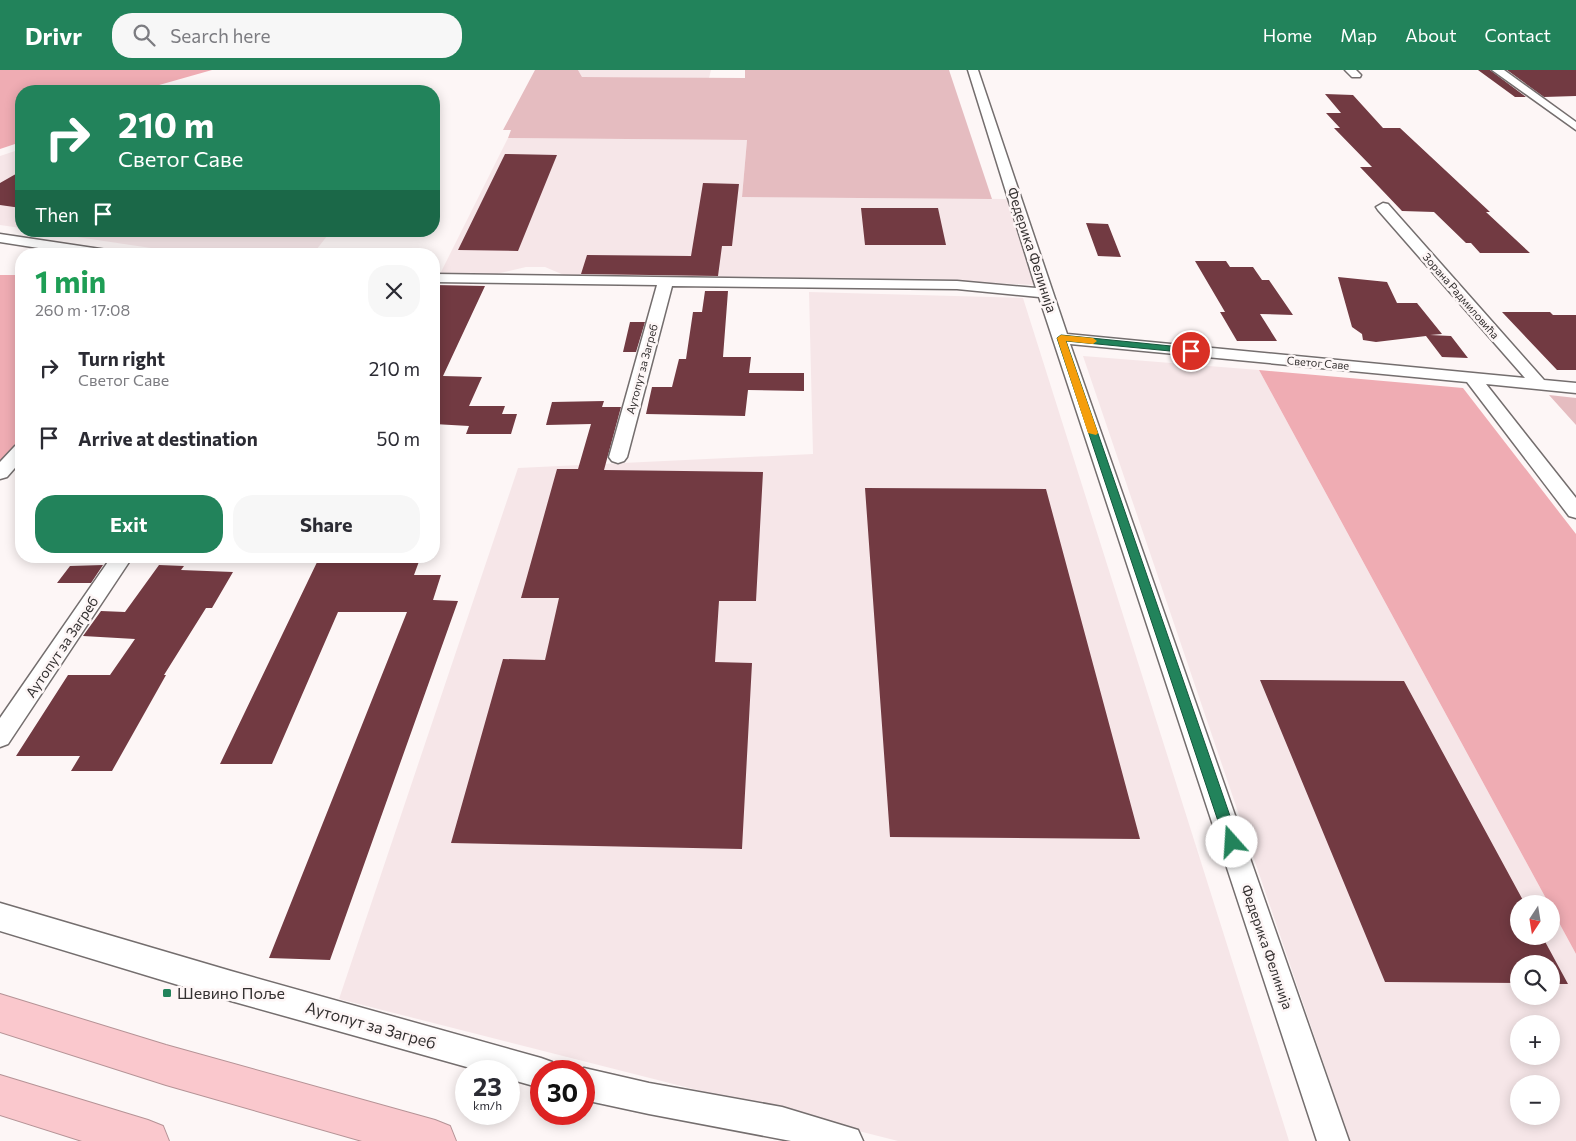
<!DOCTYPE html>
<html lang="en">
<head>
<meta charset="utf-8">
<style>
  :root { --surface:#fff; --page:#f7f7f7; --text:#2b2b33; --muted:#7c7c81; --accent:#22835b }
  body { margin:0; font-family:Commissioner,sans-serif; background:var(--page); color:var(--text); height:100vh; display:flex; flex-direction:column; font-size:19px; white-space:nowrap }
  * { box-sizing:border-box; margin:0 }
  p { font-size:16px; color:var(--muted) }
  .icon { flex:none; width:28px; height:28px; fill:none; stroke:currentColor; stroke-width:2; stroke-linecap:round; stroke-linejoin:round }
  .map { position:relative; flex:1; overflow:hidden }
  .details { position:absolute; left:15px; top:178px; width:425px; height:315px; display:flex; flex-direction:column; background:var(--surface); border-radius:20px; box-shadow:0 2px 12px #0003 }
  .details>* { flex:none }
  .hud { position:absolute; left:15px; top:15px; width:425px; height:152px; border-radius:20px; box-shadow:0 2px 12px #0003; background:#22835b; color:#fff; overflow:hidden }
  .needle { width:32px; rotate:192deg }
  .buttons { position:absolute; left:1510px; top:825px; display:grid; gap:10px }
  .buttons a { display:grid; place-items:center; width:50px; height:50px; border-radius:50%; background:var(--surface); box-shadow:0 2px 12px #0003; font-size:25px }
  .speed { position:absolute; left:455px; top:990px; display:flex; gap:10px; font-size:25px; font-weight:700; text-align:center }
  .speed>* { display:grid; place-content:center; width:65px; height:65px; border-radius:50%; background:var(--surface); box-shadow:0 2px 12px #0003; line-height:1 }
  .speed small { font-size:12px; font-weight:400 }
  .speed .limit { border:8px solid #d22; background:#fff; color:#111 }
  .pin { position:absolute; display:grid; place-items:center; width:42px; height:42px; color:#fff; margin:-21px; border:2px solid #fff; border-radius:50%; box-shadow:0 1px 5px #0007 }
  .me { position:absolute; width:55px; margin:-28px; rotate:341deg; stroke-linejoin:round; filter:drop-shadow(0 0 4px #0008) }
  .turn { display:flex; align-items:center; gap:18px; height:105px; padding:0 20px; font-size:22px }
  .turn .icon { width:65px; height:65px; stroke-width:2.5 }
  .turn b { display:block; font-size:35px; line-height:42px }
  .then { display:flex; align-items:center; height:48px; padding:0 20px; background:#0003; gap:10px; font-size:19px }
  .round { display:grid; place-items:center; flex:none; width:52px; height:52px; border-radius:20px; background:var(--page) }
  .summary { display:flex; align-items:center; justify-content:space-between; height:85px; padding:0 20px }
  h1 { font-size:30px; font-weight:700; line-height:38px; color:#1e9e55 }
  .primary-button { display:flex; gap:10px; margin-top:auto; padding:10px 20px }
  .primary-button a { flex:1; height:58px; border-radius:20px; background:var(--accent); color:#fff; font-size:20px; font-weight:700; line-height:58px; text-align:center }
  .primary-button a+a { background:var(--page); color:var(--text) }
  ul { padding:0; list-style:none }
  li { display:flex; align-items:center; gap:15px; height:70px; padding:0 20px }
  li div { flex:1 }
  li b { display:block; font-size:19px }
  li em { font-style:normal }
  header { display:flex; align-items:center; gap:30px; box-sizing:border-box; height:70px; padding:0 25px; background:var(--accent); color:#fff }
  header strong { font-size:24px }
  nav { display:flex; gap:28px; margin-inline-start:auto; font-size:18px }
  .search { width:350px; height:45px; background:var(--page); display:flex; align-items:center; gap:12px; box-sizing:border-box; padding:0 18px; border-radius:20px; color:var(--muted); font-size:19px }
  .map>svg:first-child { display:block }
  .built { fill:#f6e6e8; fill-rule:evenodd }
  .green { fill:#e5bcc0 }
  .forest { fill:#efacb3 }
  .building { fill:#723a42 }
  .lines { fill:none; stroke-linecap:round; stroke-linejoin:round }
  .street-casing { stroke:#746e6e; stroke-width:3 }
  .highway-casing { stroke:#b59396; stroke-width:2 }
  .street { fill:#fff; fill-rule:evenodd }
  .highway { fill:#fac8cd; fill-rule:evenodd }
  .route { fill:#22835b; stroke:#16553b }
  .slow { fill:#f59e0b }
  .poi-dot { fill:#22835b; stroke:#fdf6f6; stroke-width:2 }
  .labels { text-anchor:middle; stroke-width:5; stroke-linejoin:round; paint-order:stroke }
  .far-street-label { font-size:11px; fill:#343131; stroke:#fdf6f6 }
  .street-label { font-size:14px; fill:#343131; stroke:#fdf6f6 }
  .near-poi-label { font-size:16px; fill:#343131; stroke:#fdf6f6; text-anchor:start }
  .near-street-label { font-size:16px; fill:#343131; stroke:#fdf6f6 }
</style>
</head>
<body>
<header>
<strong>Drivr</strong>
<div class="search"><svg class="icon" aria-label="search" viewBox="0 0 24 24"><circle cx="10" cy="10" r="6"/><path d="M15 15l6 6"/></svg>Search here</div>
<nav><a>Home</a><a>Map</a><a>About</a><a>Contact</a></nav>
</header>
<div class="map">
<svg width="1576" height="1071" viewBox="0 0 1576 1071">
  <rect width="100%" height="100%" fill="#fdf6f6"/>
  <path class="built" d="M578,0H711L709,8L582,7Z
    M508,68L747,70L742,127L1007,129L1036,215L994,213L571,208L545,197H526L488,206H439Z
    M21,79V158L0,155V86Z
    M37,161H331L313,184H191Z
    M809,222L1023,228L1289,1071H898L339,929L518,398L813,384Z
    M1083,286L1259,300L1549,834H1519V866H1551V838L1576,884V1071H1350ZM1519,894H1551V926H1519ZM1519,954H1551V986H1519ZM1519,1014H1551V1046H1519Z"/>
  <path class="green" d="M535,0H578L582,7L745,8V0H949L992,129L742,127L747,70L508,68L511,60H503Z
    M1549,325L1576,328V355Z"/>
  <path class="forest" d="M0,0H212L138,21H21V72L0,79Z
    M0,205H21V374L0,398Z
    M1259,300L1463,318L1576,464V884L1551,838V834H1549Z"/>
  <path class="building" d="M1478,0H1490L1526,27H1515Z
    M1507,0H1576V26L1544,27Z
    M1325,24L1353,25L1383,58H1400L1490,142H1486L1530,183H1480L1471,173H1466L1434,142L1402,141L1360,97H1372L1334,58H1340L1326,43H1341Z
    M505,84L557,85L518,181L458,180Z
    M21,101V138L0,135V113Z
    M703,113L739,114L732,176H722L718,206L581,204L587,185L691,186Z
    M861,138H938L946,175H865Z
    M1086,153L1108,154L1121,187L1098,186Z
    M1195,191H1226L1230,197H1253L1262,210H1269L1293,245L1260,244L1277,271H1237L1220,242H1225Z
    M1338,207L1387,212L1397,233H1417L1442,264L1430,265L1451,266L1468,288L1442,287L1426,266L1376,272L1363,270L1362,264L1352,257Z
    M434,215L485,216L443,306L482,307L469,336H505L502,344H517L511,364H466L469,356L434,354Z
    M705,221H728L723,287H751L749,303H804V321L748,320L745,346L646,344L652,317H672L679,289H686L693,242H702Z
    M1502,242H1550L1553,245H1576V300H1557Z
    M630,252H645L636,282H623Z
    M604,331L602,337H621L604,400L763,402L756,531H719L715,592L752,593L742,779L451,773L503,589L545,590L559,528H521L557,399H578L591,354L546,355L552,332Z
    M865,418L1046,419L1140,769L890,767Z
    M320,486H421L414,505H441L433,530L458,531L330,890L269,888L407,542H338L272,694H220Z
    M103,495L91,513H57L70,496Z
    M159,495L184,496L181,500L233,502L212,538H206L164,605H166L112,701H71L80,686H16L68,605H110L135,569L83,566L101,541L125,542Z
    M1260,610L1404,611L1525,834H1519V866H1542L1568,914H1551V894H1519V913L1385,912Z"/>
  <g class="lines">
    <defs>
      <path id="street" d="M968,0H978L1067,264L1525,308L1378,140L1376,137L1383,133L1388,134L1544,310L1576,313V323L1486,314L1576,428V448L1569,446L1467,312L1070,274L1349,1071H1317L1039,227L957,219L672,216L627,387L624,391L618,393L612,391L609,387L657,215L434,212V204L957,211L1036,218Z
        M1345,0H1356L1361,5L1360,7H1352Z
        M1492,0H1504L1576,52V60Z
        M0,164L107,180L114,184H77L0,172Z
        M21,374V391L7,407L0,409V392L15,376Z
        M112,486H133L8,674L0,677V648Z
        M0,833L231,901L541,988L552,992L556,1001H541V1018L509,1009V1001H481L231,931L0,861Z
        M584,998L649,1013L782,1037L858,1060L863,1071H791L649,1044L584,1030V1001H577Z"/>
      <path id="highway" d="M0,924L166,975L435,1050L450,1056L456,1071H362L166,1015L0,962Z
        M0,1005L148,1050L163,1056L169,1071H82L0,1045Z"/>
    </defs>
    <use href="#street" class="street-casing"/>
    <use href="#highway" class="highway-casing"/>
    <use href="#street" class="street"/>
    <use href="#highway" class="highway"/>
  </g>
  <path class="route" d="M1061,265L1191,278L1196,281L1191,283L1066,271L1239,772L1237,777L1232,779L1227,777L1225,772L1057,268Z"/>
  <path class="slow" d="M1061,265L1093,268L1097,271L1093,274L1066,271L1098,363L1096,365L1088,363L1057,268Z"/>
  <rect class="poi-dot" x="162" y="918" width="10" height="10" rx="2.5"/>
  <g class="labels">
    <g class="far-street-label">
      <text transform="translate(1461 226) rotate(49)" y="4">Зорана Радмиловића</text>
      <text transform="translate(1318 293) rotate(5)" y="4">Светог Саве</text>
      <text transform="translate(642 299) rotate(-75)" y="4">Аутопут за Загреб</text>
    </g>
    <g class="street-label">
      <text transform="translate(1032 180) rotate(72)" y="5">Федерика Фелинија</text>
      <text transform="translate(62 577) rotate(-56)" y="5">Аутопут за Загреб</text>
      <text transform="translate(1267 877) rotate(71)" y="5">Федерика Фелинија</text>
    </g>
    <g class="near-poi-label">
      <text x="177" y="929">Шевино Поље</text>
    </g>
    <g class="near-street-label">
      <text transform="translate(371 955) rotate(16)" y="6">Аутопут за Загреб</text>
    </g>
  </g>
</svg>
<div class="buttons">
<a><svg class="needle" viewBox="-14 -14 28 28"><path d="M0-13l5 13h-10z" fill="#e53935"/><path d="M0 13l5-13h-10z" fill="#7c7c81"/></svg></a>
<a><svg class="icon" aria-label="search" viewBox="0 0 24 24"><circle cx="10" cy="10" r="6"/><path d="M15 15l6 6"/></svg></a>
<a>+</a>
<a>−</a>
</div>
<div class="speed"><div>23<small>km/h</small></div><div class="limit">30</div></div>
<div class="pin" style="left:1191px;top:281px;background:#d93025"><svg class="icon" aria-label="arrive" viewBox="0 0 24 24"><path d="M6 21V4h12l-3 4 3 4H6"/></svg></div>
<svg class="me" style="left:1232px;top:772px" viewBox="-20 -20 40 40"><circle r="19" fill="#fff"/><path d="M0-13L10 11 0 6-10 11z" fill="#22835b"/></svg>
<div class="hud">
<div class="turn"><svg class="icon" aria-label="right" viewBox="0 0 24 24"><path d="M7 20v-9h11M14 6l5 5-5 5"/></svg><div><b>210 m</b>Светог Саве</div></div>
<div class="then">Then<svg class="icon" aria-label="arrive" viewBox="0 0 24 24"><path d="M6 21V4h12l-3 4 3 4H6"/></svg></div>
</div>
<section class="details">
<div class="summary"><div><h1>1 min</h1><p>260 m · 17:08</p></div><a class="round"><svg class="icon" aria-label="close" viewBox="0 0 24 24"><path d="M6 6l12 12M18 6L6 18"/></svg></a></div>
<ul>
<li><svg class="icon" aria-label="right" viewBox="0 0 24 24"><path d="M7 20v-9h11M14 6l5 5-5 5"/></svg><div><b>Turn right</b><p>Светог Саве</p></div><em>210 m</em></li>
<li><svg class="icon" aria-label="arrive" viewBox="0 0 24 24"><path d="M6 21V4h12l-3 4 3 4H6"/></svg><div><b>Arrive at destination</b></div><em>50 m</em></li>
</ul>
<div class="primary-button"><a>Exit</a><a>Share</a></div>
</section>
</div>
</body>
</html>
